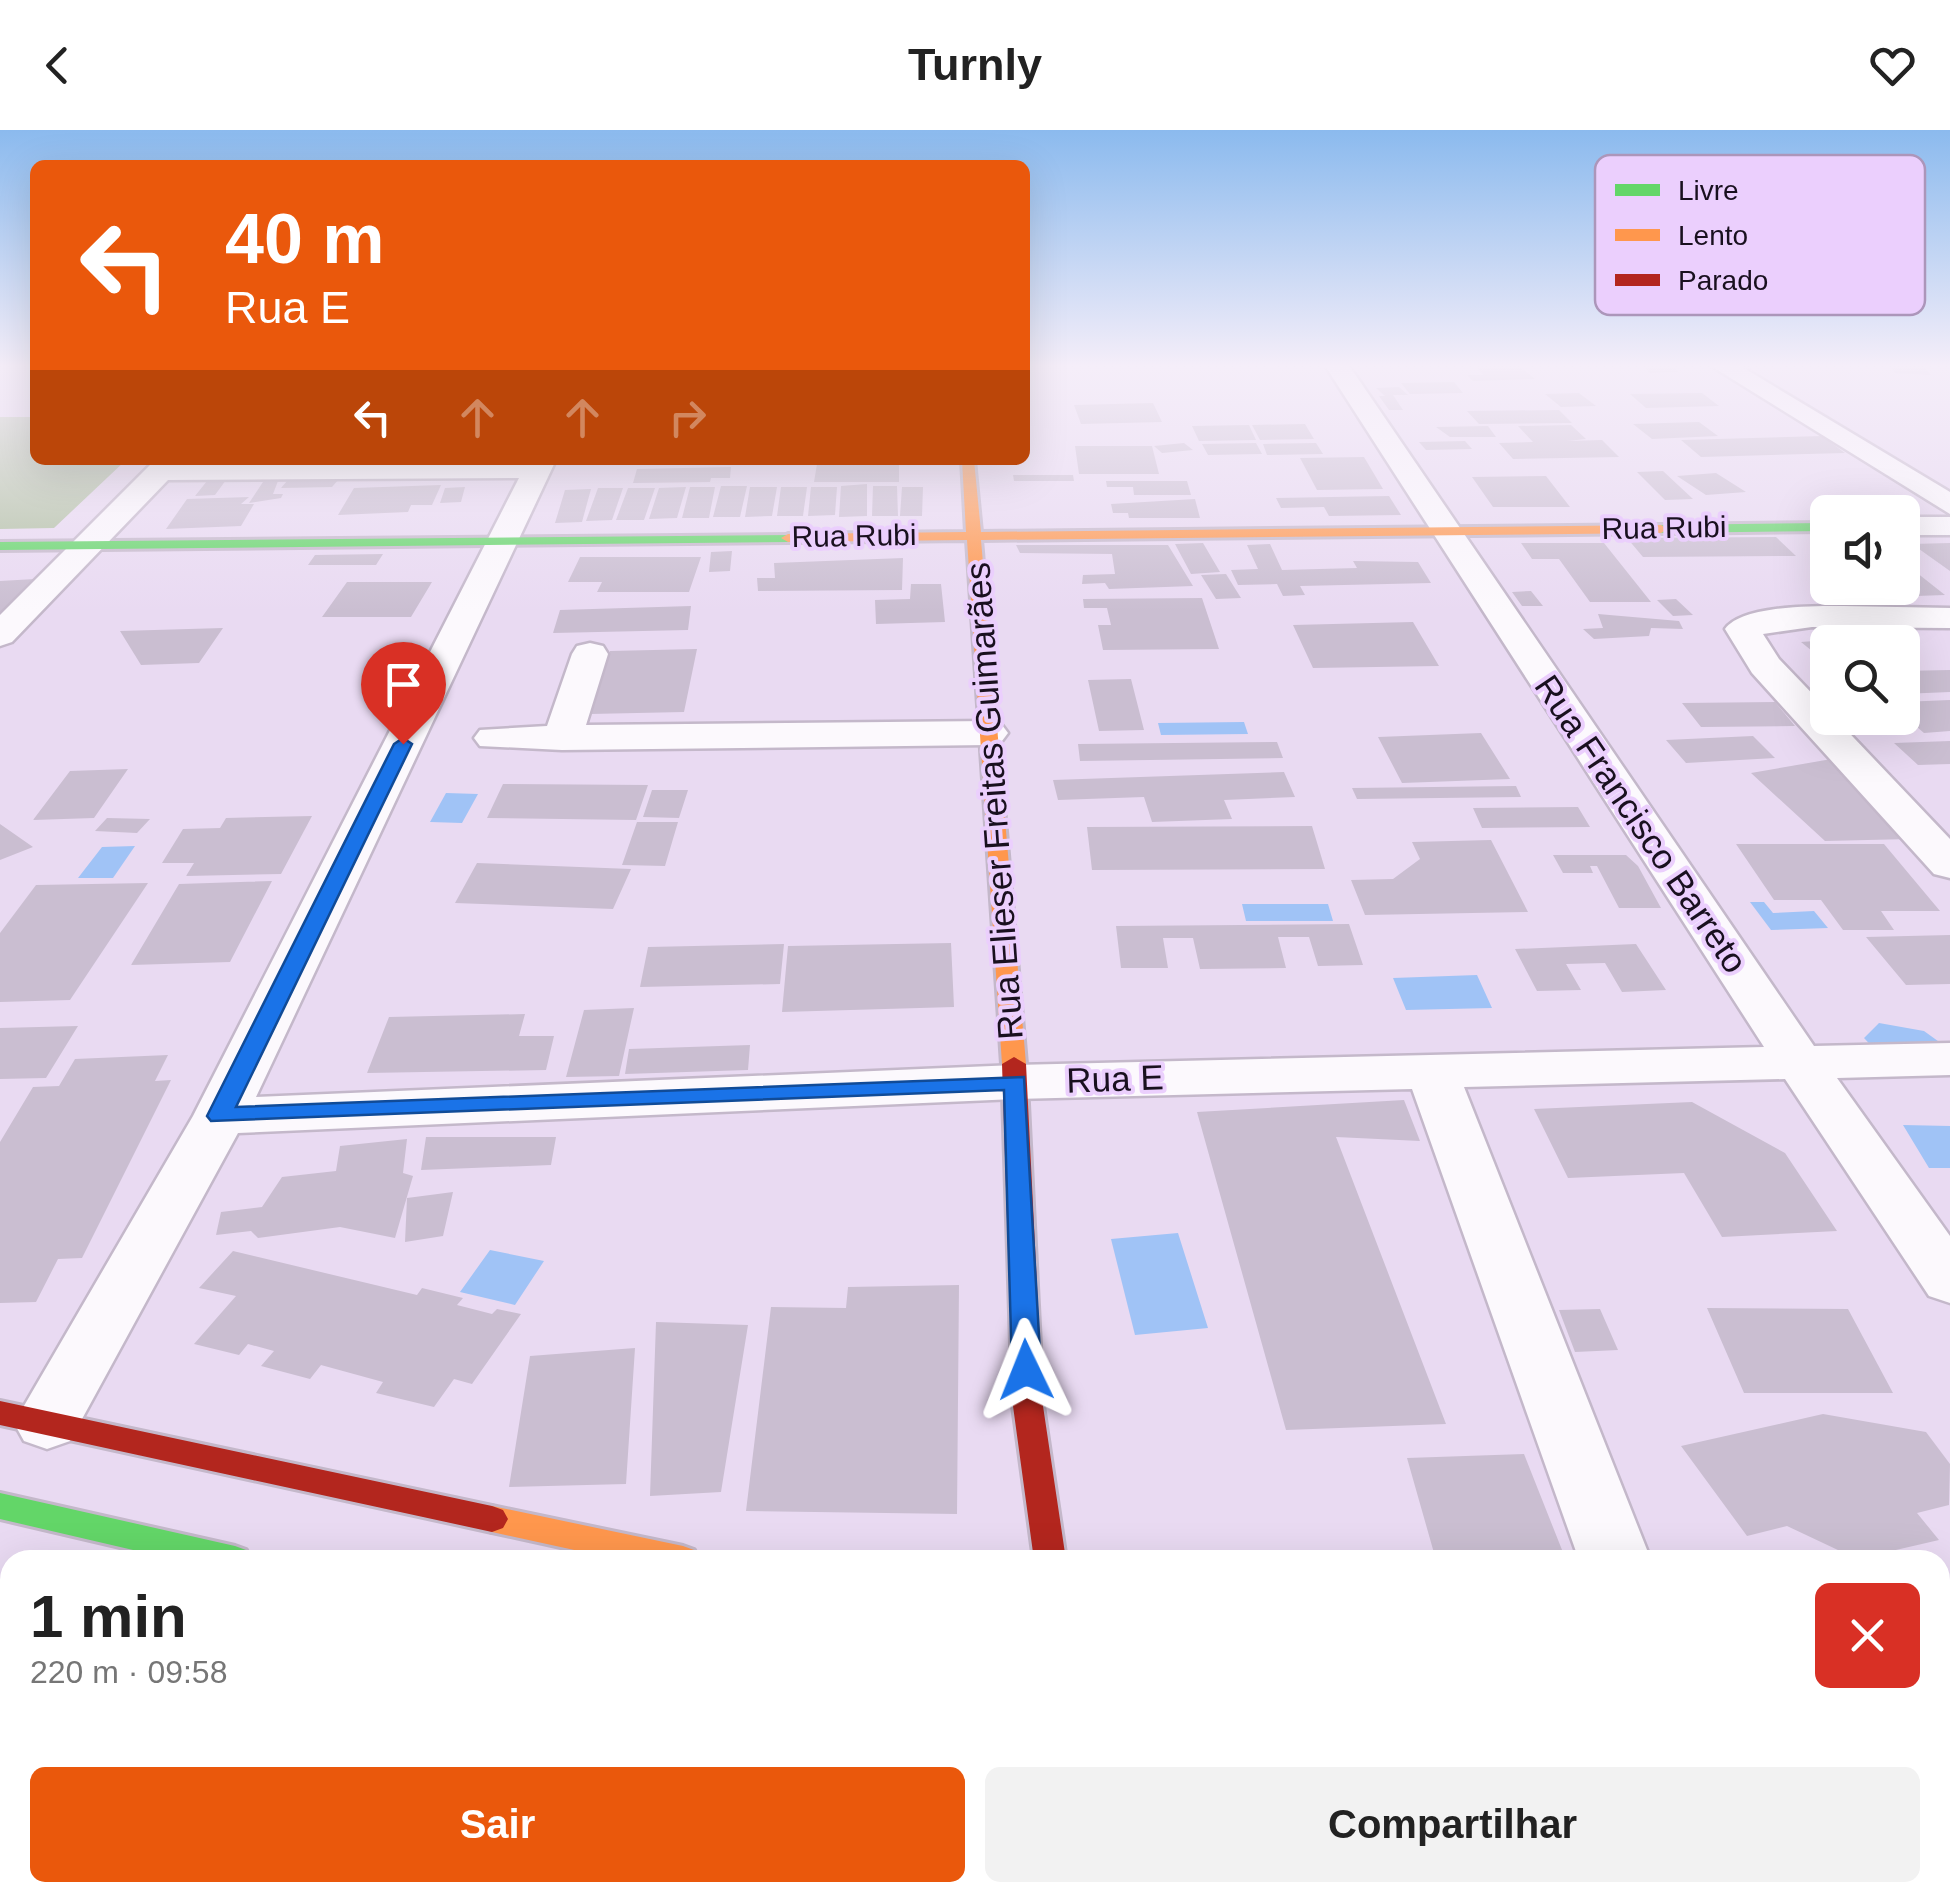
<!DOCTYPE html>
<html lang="pt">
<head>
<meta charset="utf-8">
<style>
  :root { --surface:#fff; --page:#f2f2f2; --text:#222; --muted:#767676; --accent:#ea580c }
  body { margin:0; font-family:Helvetica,sans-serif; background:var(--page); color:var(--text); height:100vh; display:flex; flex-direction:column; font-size:38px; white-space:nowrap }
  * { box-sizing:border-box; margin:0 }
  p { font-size:32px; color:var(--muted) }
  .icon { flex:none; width:55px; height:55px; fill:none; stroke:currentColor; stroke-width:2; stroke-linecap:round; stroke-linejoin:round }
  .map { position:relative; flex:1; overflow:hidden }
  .details { position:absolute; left:0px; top:1420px; width:1950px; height:352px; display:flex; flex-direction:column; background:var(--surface); border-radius:30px 30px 0 0; box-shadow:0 10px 40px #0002 }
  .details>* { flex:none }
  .guide { position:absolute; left:30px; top:30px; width:1000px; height:305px; border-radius:15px; box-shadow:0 10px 40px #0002; background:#ea580c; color:#fff; overflow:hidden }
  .controls { position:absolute; left:1810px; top:365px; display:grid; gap:20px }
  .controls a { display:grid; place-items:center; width:110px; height:110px; border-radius:15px; background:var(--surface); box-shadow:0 10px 40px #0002; font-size:50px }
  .pin { position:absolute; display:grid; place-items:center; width:85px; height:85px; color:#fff; margin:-102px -42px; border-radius:50% 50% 50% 0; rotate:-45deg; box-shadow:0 0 10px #0007 }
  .pin .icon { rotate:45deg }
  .me { position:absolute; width:110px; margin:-55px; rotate:358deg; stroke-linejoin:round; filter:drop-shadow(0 0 8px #0008) }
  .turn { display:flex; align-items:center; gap:35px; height:210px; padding:0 30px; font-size:45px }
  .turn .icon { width:130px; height:130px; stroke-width:2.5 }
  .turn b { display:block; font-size:70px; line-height:85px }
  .lanes { display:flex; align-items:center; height:95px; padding:0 30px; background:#0003; justify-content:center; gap:50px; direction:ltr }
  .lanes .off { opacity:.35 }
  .round { display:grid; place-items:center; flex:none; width:105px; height:105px; border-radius:15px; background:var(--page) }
  .headline { display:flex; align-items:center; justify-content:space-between; height:170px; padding:0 30px }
  h1 { font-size:60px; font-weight:700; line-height:75px }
  .primary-button { display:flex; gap:20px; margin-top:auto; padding:20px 30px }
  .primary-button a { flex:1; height:115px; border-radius:15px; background:var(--accent); color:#fff; font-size:40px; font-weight:700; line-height:115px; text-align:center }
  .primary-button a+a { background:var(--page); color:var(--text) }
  header { display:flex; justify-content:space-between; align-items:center; height:130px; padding:0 30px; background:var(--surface); font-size:45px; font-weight:700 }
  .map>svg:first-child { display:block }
  .forest { fill:#b1c0a3 }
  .water { fill:#a0c3f6 }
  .building { fill:#cabed1 }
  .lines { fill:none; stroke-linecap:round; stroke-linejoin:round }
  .street-casing { stroke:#c4b8ca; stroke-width:5 }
  .fast-casing { stroke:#c4b8ca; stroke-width:6 }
  .slow-casing { stroke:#c4b8ca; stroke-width:6 }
  .jam-casing { stroke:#c4b8ca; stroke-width:6 }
  .street { fill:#fcf9fd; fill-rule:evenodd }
  .fast { fill:#63d668; fill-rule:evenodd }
  .slow { fill:#ff974d; fill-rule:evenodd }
  .jam { fill:#b3261e; fill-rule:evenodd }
  .route { fill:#1a73e8; stroke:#114b97; stroke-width:2.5 }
  .labels { text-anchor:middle; stroke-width:8; stroke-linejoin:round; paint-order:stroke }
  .far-street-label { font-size:30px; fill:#19101f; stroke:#ebcffd }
  .street-label { font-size:35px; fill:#19101f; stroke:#ebcffd }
  .key { fill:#ebcffd; stroke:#ac96ba; stroke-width:2.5 }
  .key-label { font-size:28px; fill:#19101f }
</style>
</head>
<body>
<header><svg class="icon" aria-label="back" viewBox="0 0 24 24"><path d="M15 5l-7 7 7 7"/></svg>Turnly<svg class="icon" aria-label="heart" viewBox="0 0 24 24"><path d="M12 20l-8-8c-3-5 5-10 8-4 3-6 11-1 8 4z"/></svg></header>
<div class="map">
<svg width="1950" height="1771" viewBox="0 0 1950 1771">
  <rect width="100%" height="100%" fill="#e9daf2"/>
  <path class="forest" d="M0,287H35V330H126L54,398L0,399Z"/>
  <path class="water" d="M1244,592L1248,604L1161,605L1158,593Z
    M446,663L478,664L462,693L430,692Z
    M135,716L113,748H78L102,717Z
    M1750,772H1764L1773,783L1814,781L1828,798L1771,800Z
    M1242,774H1328L1333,791H1246Z
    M1477,845L1492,878L1406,880L1393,848Z
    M1879,893L1924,901L1949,919L1879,924L1864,908Z
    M1903,995L1950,996V1038H1929Z
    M1178,1103L1208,1198L1135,1205L1111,1109Z
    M490,1120L544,1131L515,1175L460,1162Z"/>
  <path class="building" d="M1613,234H1668L1679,242L1650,243L1644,237Z
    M1888,234H1922L1931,245L1895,243Z
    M1518,235L1535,249L1473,251L1467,245H1484L1475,236Z
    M1454,252L1463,263L1410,264L1401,253Z
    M1399,257L1408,265H1393L1403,280H1389L1379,266H1385L1376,258Z
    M1579,263L1596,276L1561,277L1545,264Z
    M1702,263L1719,276L1646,278L1630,264Z
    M1153,273L1162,292L1081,294L1074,275Z
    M1559,280L1572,293L1479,294L1467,281Z
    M1699,292L1718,306L1652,309L1633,294Z
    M1305,294L1314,309L1260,310L1252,295Z
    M1249,295L1256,310L1199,311L1192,296Z
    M1571,295L1586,309L1567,311L1602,310L1619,327L1513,329L1499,313L1533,312L1518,296Z
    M1488,296L1496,307H1450L1436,297Z
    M1822,306L1845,323L1701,327L1681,310Z
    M1465,311L1472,319L1426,320L1419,312Z
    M1184,313L1193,320L1162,323L1154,316Z
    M1256,313L1262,324L1208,325L1202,314Z
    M1316,313L1323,324L1267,325L1263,314Z
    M1075,316H1152L1159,344H1079Z
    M1364,327L1383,359L1317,360L1300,328Z
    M899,333V352H814L817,334Z
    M731,337L730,348H711L710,352L633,353L637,339Z
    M1663,341L1693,369L1665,370L1637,342Z
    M1716,343L1746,362L1706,365L1677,346Z
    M1013,345H1073L1074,351H1014Z
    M1546,346L1570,377H1493L1472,347Z
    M226,350L215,365L195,366L207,351Z
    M338,350L332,357L281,358L287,351Z
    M278,351L273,364H283L281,368L249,373L263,352Z
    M1106,351H1187L1191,365H1134L1133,357H1107Z
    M867,354V386L839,387L841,356Z
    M441,355L432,375H411L408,382L338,385L354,358Z
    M721,356H747L740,387H713Z
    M873,356H897L898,386H872Z
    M465,357L461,372L440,373L445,358Z
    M686,357L677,388L649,389L659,358Z
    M690,357H715L709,388H682Z
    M750,357H777L772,386L745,387Z
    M781,357H807L803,386H777Z
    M811,357H837L835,385L808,386Z
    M902,357H923L922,386H900Z
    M598,358H623L612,390L586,391Z
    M628,358H655L644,390H616Z
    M591,359L582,392L555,393L565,360Z
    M1389,366L1401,385L1329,386L1324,377L1281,378L1276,368Z
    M249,367L241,374H254L241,396L166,399L187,369Z
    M1195,369L1200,388H1129L1128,383H1113L1111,374Z
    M1776,407L1796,426L1643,427L1627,408Z
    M1203,413L1220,442L1191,444L1175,414Z
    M1521,413H1604L1651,472H1590L1559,429H1532Z
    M1950,413V441L1912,414Z
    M1270,414L1282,440L1357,438L1353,431L1418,432L1431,453L1300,456L1305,465L1283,466L1277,454L1238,455L1231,440L1258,439L1247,415Z
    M1016,415H1168L1193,456L1109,459L1105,453L1082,454L1083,445L1115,444L1112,424L1020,423Z
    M732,421L730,441L709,442L711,422Z
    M383,424L376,435H308L315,425Z
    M580,427H701L689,462H597L602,452H568Z
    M903,428L902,460L758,461L757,448H775L774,433Z
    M1902,431L1945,465L1887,467L1877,458H1902Z
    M1226,444L1241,468L1216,469L1201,445Z
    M35,449L8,481L0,487V451Z
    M347,452H432L411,487H322Z
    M911,454H941L945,492L876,494L875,470L910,469Z
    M1531,461L1543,476H1522L1512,462Z
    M1202,468L1219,519L1103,520L1098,495H1111L1107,478H1084L1083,469Z
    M1676,469L1693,485L1673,486L1657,470Z
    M691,476L688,500L553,503L560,480Z
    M1598,484L1679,491L1683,499L1651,498L1649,506L1594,509L1583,499L1603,498Z
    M1413,492L1439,536L1313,538L1293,495Z
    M223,498L199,533L141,535L120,501Z
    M1828,510V534L1801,512Z
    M697,519L684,582L590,584L610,521Z
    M1950,540V562L1902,564V541Z
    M1131,549L1144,600L1099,601L1088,550Z
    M1950,570V601L1924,603L1902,584V572Z
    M1775,572L1795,596L1701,597L1682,573Z
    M1481,603L1510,649L1402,653L1378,607Z
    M1753,606L1775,628L1686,633L1666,610Z
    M1950,611V634L1918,635L1894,613Z
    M1277,612L1283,628L1080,631L1078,614Z
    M1843,627L1910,709L1825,711L1751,643Z
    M128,639L94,688L33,690L70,641Z
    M1284,642L1295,667L1224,670L1232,689L1152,692L1144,667L1058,670L1053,650Z
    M503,654L648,655L636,690L487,688Z
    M1516,656L1521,667L1357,669L1352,658Z
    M652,660H688L679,688L643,687Z
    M1578,677L1590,697L1482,698L1473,678Z
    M312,686L281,744L186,746L194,733H162L183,699L220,698L226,688Z
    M107,688L150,689L137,703L95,701Z
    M637,692H678L665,736L622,735Z
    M0,694L33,717L0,730Z
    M1312,696L1325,739L1092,740L1087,697Z
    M1491,710L1528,782L1365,785L1351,750L1393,749L1420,729L1412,712Z
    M1736,714H1884L1940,781H1881L1894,800H1843L1821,770H1774Z
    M1553,725H1626L1638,736L1661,778H1619L1597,736H1590L1593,743H1563Z
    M477,733L631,739L613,779L455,773Z
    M272,751L230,832L131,835L179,754Z
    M148,753L70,870L0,872V803L36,755Z
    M1349,794L1363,835L1318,836L1309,807H1278L1286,838L1200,839L1193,808H1163L1168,838H1121L1116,796Z
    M1950,805V854L1906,855L1866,807Z
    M951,813L954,877L782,882L788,816Z
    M784,814L780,854L640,857L648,817Z
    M1636,814L1666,860L1622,862L1605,833L1566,834L1581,860L1537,861L1515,819Z
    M634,878L619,946L566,947L584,880Z
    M525,884L519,906H554L546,940L367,943L389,887Z
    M78,896L46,948L0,949V898Z
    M750,915L748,940L625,944L629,919Z
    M168,925L155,951L171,950L82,1128L58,1129L36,1172L0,1173V1012L33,957L59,956L75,929Z
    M1404,970L1420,1011L1336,1007L1446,1294L1286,1300L1197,982Z
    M1692,972L1785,1023L1837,1101L1722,1107L1684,1043L1568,1048L1534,979Z
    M426,1007H556L551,1035L421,1040Z
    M407,1009L403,1043L413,1046L395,1108L340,1097L258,1108L251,1101L216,1105L221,1082L262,1077L282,1047L336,1041L340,1016Z
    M453,1062L443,1106L405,1112L407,1068Z
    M233,1121L417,1165L422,1158L463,1168L457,1175L492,1184L497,1179L521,1184L472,1254L454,1249L434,1277L376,1263L383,1252L321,1235L310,1249L261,1236L274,1221L248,1214L239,1225L194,1214L236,1166L199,1158Z
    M959,1155L957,1384L746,1381L771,1177L846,1178L848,1157Z
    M1707,1178L1848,1179L1893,1263H1744Z
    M1600,1179L1618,1220L1575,1222L1559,1180Z
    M656,1192L748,1195L721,1362L650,1366Z
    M635,1218L626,1354L509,1357L530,1226Z
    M1823,1284L1926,1302L1950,1334L1949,1375L1917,1383L1939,1410L1857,1429L1787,1396L1747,1406L1681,1316Z
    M1524,1324L1566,1430H1436L1407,1328Z
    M10,1477V1671L0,1685V1489Z
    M1940,1486L1950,1488V1584L1940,1582Z
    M432,1762H565L562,1771H428Z
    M576,1762H818L816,1771H573Z
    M938,1762H1188L1186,1771H936Z"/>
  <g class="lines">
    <defs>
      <path id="street" d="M1324,234H1348L1814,916L1950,913V945L1837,948L1950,1106V1173L1929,1166L1785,949L1464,957L1651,1430H1579L1412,959L1015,969L238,1003L70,1311L47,1319L24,1311L14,1293L193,986L519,348L168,350L12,512L0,516V485L155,330H556L256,967L1015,935L1764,917Z
        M1708,234H1737L1950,362V384Z
        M1902,387H1950V405H1902Z
        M1843,476L1950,478V498L1812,497L1763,504L1779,529L1828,580V588H1835L1950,709V748L1934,744L1752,543L1725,499C1742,475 1815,476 1843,476Z
        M590,513L603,516L608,524L586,595L988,591L1002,595L1008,603L1002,611L988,615L562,620L480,616L474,608L480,600L547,596L572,524L577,516Z
        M229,1762H315L311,1771H226Z
        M835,1762H919L916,1771H832Z
        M1488,1762H1572V1771H1488Z"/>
      <path id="fast" d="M1828,393V401L1661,403L1654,399L1661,395Z
        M793,405V411L788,412L0,420V412Z
        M0,1363L235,1416L246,1420L251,1430H176L0,1389Z"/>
      <path id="slow" d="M962,330H974L981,402L1661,395L1668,399L1661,403L981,410L1026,934L1014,941L1002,934L967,410L788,412L781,408L788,404L966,402Z
        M492,1376L683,1416L694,1420L699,1430H620L492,1402L481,1398L476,1389L481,1380Z
        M1940,1684L1950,1686V1722L1940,1720Z
        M1700,1762H1771L1775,1771H1704Z"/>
      <path id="jam" d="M1014,927L1026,934L1043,1276L1066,1430H1034L1013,1276L1002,934Z
        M0,1271L492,1376L503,1380L508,1389L503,1398L492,1402L0,1295Z"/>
    </defs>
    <use href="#street" class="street-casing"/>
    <use href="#fast" class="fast-casing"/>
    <use href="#slow" class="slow-casing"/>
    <use href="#jam" class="jam-casing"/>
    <use href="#street" class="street"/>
    <use href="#fast" class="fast"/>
    <use href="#slow" class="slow"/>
    <use href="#jam" class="jam"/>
  </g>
  <linearGradient id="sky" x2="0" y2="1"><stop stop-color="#8bbaee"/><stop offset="0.49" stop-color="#f5eef9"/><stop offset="1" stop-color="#f5eef9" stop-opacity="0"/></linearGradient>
  <rect width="1950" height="482" fill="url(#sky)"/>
  <path class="route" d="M403,608L412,614L236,977L1024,947L1041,1240L1036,1247H1016L1012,1240L1004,960L211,991L207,986L394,614Z"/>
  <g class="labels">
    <g class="far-street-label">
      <text transform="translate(1664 398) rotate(-1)" y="10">Rua Rubi</text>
      <text transform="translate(854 406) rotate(-1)" y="10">Rua Rubi</text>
    </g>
    <g class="street-label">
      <text transform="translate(994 671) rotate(-94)" y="12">Rua Elieser Freitas Guimarães</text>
      <text transform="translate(1641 694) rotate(56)" y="12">Rua Francisco Barreto</text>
      <text transform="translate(1115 949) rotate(-2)" y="12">Rua E</text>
    </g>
  </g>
  <rect x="1595" y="25" width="330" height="160" rx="15" class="key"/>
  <rect x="1615" y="54" width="45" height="12" fill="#63d668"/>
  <rect x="1615" y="99" width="45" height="12" fill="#ff974d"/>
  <rect x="1615" y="144" width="45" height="12" fill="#b3261e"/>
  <g class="key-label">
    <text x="1678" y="70">Livre</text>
    <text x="1678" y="115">Lento</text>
    <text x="1678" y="160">Parado</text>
  </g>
</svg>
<div class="controls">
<a><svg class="icon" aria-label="sound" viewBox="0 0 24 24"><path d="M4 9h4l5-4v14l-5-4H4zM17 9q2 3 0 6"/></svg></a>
<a><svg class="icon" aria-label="search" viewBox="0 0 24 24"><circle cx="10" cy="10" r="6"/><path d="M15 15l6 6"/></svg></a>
</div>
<div class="pin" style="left:403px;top:614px;background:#d93025"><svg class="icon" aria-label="arrive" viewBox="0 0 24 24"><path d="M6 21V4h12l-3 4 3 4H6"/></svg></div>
<svg class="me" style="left:1026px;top:1240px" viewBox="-20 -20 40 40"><path d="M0-17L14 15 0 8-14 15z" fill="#1a73e8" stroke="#fff" stroke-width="4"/></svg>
<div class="guide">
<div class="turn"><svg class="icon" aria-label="left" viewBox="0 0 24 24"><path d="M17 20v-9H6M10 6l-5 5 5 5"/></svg><div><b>40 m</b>Rua E</div></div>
<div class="lanes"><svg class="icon" aria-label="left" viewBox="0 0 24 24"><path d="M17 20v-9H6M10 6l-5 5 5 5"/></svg><svg class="icon off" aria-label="ahead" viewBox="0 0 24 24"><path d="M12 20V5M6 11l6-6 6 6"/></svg><svg class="icon off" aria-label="ahead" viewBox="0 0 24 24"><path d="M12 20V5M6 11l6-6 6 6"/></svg><svg class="icon off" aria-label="right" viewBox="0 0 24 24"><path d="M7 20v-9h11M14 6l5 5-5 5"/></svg></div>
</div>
<section class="details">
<div class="headline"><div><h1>1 min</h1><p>220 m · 09:58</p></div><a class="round" style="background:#d93025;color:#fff"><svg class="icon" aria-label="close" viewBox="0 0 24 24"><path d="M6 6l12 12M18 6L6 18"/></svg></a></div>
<div class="primary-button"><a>Sair</a><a>Compartilhar</a></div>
</section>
</div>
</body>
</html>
